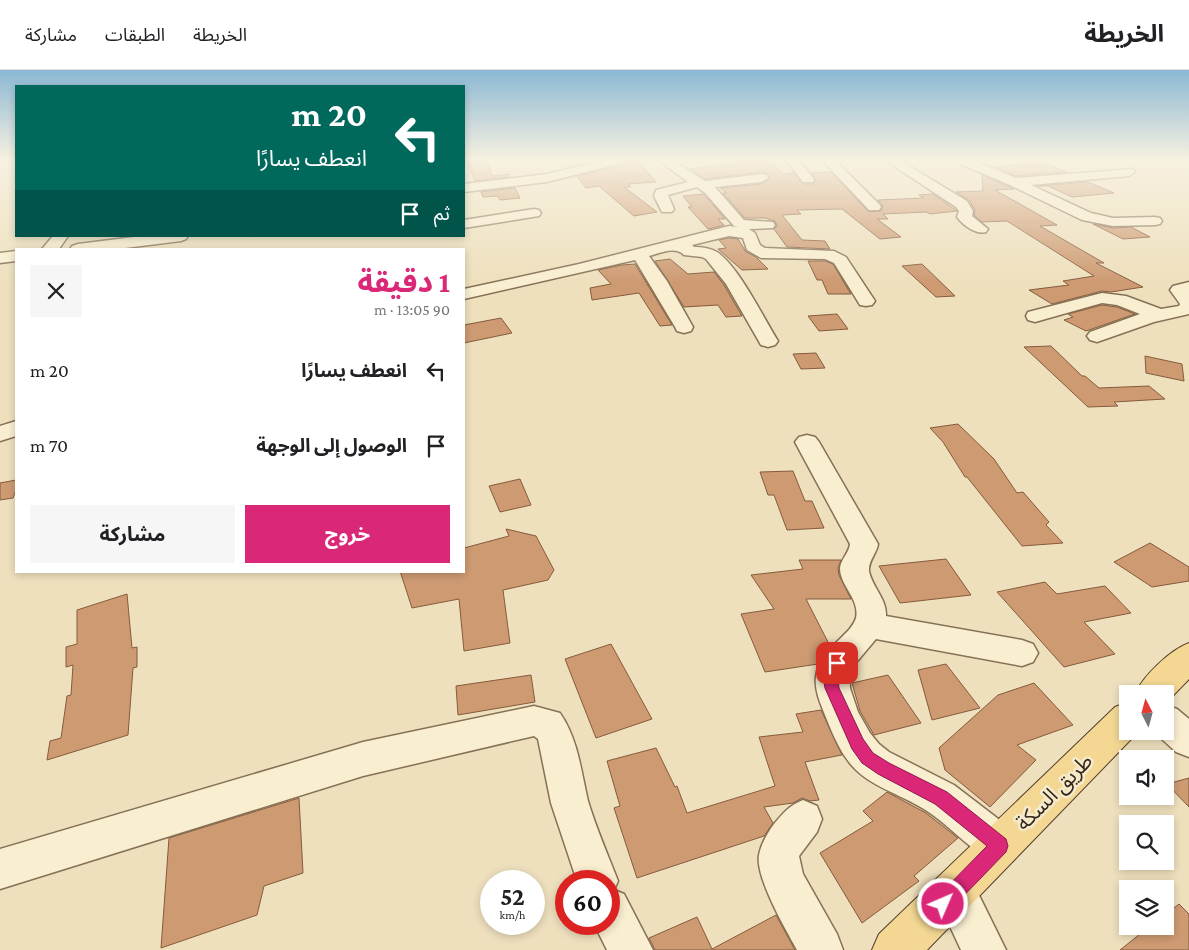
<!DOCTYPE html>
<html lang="ar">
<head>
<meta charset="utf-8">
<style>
  :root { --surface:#fff; --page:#f6f6f6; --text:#202124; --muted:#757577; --line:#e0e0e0; --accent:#db2777 }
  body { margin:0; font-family:"Crimson Pro","Noto Sans Arabic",serif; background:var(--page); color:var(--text); direction:rtl; height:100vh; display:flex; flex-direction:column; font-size:19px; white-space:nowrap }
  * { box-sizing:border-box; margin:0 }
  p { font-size:16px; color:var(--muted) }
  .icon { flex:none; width:28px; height:28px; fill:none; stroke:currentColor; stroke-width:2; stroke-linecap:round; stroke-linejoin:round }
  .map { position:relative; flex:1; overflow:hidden; direction:ltr }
  .details { position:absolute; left:15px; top:178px; width:450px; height:325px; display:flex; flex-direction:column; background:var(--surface); border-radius:0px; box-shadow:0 2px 8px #0003; direction:rtl }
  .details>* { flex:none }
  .guide { position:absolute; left:15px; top:15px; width:450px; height:152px; border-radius:0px; box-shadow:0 2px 8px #0003; direction:rtl; background:#00695c; color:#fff; overflow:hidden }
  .needle { width:32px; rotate:354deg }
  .tools { position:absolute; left:1119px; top:615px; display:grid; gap:10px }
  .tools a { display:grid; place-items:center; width:55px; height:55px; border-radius:0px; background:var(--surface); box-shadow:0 2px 8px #0003; font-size:25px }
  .speed { position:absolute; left:480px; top:800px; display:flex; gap:10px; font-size:25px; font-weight:700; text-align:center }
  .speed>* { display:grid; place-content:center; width:65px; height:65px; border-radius:50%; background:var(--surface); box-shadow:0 2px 8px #0003; line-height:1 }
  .speed small { font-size:12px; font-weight:400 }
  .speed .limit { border:8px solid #d22; background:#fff; color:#111 }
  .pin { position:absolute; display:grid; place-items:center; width:42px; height:42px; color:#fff; margin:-21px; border-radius:10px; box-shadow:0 2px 8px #0006 }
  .me { position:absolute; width:55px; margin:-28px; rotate:45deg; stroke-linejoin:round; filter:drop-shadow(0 0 4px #0008) }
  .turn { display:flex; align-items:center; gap:18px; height:105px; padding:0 15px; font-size:22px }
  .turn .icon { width:65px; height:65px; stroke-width:2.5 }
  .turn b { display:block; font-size:35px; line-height:42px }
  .then { display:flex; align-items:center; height:48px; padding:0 15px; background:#0003; gap:10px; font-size:19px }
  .round { display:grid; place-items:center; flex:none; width:52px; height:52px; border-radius:0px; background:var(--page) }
  .overview { display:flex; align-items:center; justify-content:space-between; height:85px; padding:0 15px }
  h1 { font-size:30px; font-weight:700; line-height:38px; color:var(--accent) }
  .cta { display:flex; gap:10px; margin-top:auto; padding:10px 15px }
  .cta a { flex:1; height:58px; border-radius:0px; background:var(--accent); color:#fff; font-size:20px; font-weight:700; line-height:58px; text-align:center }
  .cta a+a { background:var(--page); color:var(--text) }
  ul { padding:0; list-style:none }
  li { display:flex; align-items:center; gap:15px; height:75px; padding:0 15px }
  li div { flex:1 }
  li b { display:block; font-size:19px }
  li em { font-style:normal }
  header { display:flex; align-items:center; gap:30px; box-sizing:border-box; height:70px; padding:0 25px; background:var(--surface); border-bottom:1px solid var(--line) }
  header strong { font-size:24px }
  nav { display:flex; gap:28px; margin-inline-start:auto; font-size:18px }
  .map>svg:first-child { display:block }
  .building { fill:#cd9a72; stroke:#855b3c }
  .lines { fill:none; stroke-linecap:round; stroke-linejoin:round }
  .minor-casing { stroke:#867156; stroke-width:3 }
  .major-casing { stroke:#533e2b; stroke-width:2 }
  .minor { fill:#f9eed0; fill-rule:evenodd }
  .major { fill:#f3d793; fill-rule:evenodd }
  .route { fill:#db2777; stroke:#8e194d }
  .labels { text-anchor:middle; stroke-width:5; stroke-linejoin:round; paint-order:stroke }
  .near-street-label { font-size:21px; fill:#35281b; stroke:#f5ebcc }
</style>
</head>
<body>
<header>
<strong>الخريطة</strong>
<nav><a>الخريطة</a><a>الطبقات</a><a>مشاركة</a></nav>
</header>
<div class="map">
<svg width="1189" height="880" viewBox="0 0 1189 880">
  <rect width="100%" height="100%" fill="#eee0bd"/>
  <path class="building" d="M466,90H487L492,106L509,104L510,107L475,111Z
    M626,90H637L656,112L628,114L631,117H624L657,142L634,146L599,116L586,118L577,106L622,95Z
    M756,90H768L784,104L794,103L803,114H814L815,108L811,103L831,102L869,142L881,141L883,136L878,130L924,128L919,125L933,124L957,141L930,144L926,142L883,144L888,149H877L901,167L880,169L842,139L797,140L801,144L782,145L802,170L825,171L830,179L787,177L774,159L777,156L775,151L765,148H745L723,123H727L720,118L762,114L770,109L767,103L762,102L705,109L690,99Z
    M1043,92L1066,102L1016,106L995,97Z
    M982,105L1014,119L995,120L1057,155L1040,156L1104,193H1096L1143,217L1111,222L1102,221L1052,234L1029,220L1069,215L1063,211L1094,206L1007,151L982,152L974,145L975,140L969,130L956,122L983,121Z
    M1088,112L1114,123L1072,127L1048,116H1038Z
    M515,118L520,128L500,130L498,126L483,127L481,122Z
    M704,124L725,149H718L724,155L708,159L688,137H692L683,126Z
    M1093,154L1113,158L1131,157L1150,167L1123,169Z
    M729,168L738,169L746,182L756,187L768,199L742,200L718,179L726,178L719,170Z
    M670,189L688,204L714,202L724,215L742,246L726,247L718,235L684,237L655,191Z
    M808,191H825L833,194L851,224H828L822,210H817Z
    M635,194L672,255L660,256L639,223L592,230L590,218L611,214L598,200L622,195Z
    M922,194L955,226L936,227L902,196Z
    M1102,235L1117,237L1135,244L1086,261L1064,250L1073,247L1068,244Z
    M837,244L848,259L819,261L808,246Z
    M501,248L512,263L464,273V255Z
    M1051,276L1082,306H1085L1099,318L1149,316L1165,329L1114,332L1118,336L1088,337L1024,277Z
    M816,283L825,298L801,299L793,284Z
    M1145,286L1182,294L1184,311L1146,303Z
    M958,354L994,389L1017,423L1023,422L1049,452L1046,455L1063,473L1022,476L967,407H965L943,372L930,358Z
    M793,401L805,431H812L824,458L787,460L774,425H768L760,402Z
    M520,409L531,435L500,442L489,416Z
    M16,410V420L13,428L0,430V413Z
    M506,459L536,466L554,500L548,510L503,520L510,573L464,581L459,529L412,538L400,501H464V478L509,466Z
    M1150,473L1189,497V511L1152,517L1114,492Z
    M946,489L971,525L900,533L879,496Z
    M799,490H841L838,498L839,505L851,529H806L830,576L818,594L765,602L741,544L774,539L751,505L803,499Z
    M1045,512L1057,524L1105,516L1131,543L1084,552L1115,584L1064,597L997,522Z
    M127,524L132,578L137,577V597L133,598L128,665L47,690L50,671L61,668L67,626L71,625L73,595L66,597V577L77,574V540Z
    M611,574L652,649L596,668L565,589Z
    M946,594L980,638L932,650L918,600Z
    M531,605L535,632L458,645L456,616Z
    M888,605L921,653L874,665L860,641L852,613Z
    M1034,613L1073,655L1017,675L1036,690L990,737L945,700L939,678L998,625Z
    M821,640L842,685L805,692L819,730L810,731L802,728L793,733L764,737L773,753L764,766L637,808L614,738L620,736L607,691L656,678L675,717L677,716L687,743L775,716L759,667L803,662L796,644Z
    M1189,708V737L1167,714Z
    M887,722L926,743L958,768L914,806L919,811L862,853L820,783L873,751L863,741Z
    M299,728L303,803L264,816L257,845L161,878L169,768Z
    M1179,834L1189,844V880H1120L1150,856H1165V845Z
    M776,845L795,880H655L649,868L697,847L712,879Z"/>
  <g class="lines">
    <defs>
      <path id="minor" d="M604,90H624L622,93L547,112L464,122V114L547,104Z
        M658,90H672L705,111L762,104L767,105L768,108L762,112L715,117L744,150L773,152L775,155L773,158L749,159L755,163L760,175L765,178L834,181L846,187L875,231L872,235L866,236L860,235L834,193L825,189L761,188L747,180L743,168L729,166L692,175L694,177C701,177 710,178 717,182C739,197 763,247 778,271L775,275L768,277L761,275L726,214L706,189L702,187L684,185C675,176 661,183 649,186L667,211L693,257L691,261L684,263L677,261L675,257L635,190L464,229V219L579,194L729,156L738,157L734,156L705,123L697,117L668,125L674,139L672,142H662L654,126L656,120L688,112Z
        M786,90H798L814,109L813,112H803Z
        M822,90H835L879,134L881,137L879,140H869Z
        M885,90H899L967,131L973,141L972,146L988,159L986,162C976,165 963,155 957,147L959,141L956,137Z
        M956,90H972L1016,108L1133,99L1135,102L1129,106L1031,115L1091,143L1113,148L1155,147L1160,148L1162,151L1160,154L1155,155L1113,156L1082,150L1010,115L958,93Z
        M534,139L539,140L541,143L539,146L464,158V150Z
        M53,166H68L59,179H42Z
        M142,166H188L186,169L181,171L117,179H70L72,176L78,174Z
        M16,181V191L0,193V183Z
        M1189,212V244L1154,252L1097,272L1090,270L1087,266L1090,262L1140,244L1117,235L1102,233L1035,252L1028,250L1026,246L1028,242L1102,223L1126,226L1161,239L1179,236L1180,234L1170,220L1173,216Z
        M16,351V366L0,371V356Z
        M807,365L815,367L819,372L878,474C877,483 868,491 869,501C872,517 887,529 886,546L1022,570L1033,574L1038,583L1033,592L1022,596L876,569L849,601L850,618L858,642L870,663L879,674L889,682L954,715L1014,761L1020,775L1014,789L1000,795C972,783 953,758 927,741C905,726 874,718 855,699C842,686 834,667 827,650C822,637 814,621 816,607C818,579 851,566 856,548C860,529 840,516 840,498C841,489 849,483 850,474L795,372L799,367Z
        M1165,635L1177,639L1189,649V687L1176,682L1153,661H1165Z
        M534,636L560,643C578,669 581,701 588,731C596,758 608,785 618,811L614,820L624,824L653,880H607L594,854H609V811H577L551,733L538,669L534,666L363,706L0,819V779L363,672Z
        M803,730L817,736L822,749L817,762L799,786L803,804L837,864L843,880H797C786,860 755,807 759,785C761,774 768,762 774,754C784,742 789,736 803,730Z
        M955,801L970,807L1006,880H961L934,822L940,807Z"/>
      <path id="major" d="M1189,573V609L1165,634V624H1135C1143,606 1170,580 1189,573Z
        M1128,632V661H1139L927,880H872L879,864L1115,637Z"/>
    </defs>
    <use href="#minor" class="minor-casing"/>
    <use href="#major" class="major-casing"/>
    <use href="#minor" class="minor"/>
    <use href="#major" class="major"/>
  </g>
  <linearGradient id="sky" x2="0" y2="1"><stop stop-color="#8bb8d4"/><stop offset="0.42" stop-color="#f7f1e1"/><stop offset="1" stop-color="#f7f1e1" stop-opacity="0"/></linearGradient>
  <rect width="1189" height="213" fill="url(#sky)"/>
  <path class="route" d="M837,588L842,589L844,593L838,608L839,618L863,669L873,683L889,693L947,722L1006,769L1008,776L1006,782L950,840L943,843L937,840L934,834L937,827L987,776L935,734L878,704L862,693L852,679L825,618L823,608L832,589Z"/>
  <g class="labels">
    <g class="near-street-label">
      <text transform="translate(1054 722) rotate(-45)" y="7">طريق السكة</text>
    </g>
  </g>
</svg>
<div class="tools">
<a><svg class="needle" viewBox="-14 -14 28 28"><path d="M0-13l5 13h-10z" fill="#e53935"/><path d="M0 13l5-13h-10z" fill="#757577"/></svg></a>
<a><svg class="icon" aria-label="sound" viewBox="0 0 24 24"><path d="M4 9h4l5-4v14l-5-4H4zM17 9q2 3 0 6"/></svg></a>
<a><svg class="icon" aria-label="search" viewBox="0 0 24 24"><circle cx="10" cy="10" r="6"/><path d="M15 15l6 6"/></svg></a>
<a><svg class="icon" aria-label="layers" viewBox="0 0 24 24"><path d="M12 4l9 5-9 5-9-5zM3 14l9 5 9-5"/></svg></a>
</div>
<div class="speed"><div>52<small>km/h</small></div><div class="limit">60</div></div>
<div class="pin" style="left:837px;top:593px;background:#d93025"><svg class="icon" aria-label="arrive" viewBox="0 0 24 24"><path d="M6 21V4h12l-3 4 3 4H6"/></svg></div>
<svg class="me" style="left:943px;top:834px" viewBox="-20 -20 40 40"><circle r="17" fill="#db2777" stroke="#fff" stroke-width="3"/><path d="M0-11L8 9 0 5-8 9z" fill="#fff"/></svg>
<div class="guide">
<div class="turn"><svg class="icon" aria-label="left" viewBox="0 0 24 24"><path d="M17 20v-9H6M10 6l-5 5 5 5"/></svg><div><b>20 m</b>انعطف يسارًا</div></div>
<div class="then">ثم<svg class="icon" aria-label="arrive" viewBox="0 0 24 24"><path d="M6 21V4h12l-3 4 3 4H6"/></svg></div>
</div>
<section class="details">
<div class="overview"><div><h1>1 دقيقة</h1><p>90 m · 13:05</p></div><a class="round"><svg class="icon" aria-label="close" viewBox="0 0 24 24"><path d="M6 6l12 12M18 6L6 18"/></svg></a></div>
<ul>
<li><svg class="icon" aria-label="left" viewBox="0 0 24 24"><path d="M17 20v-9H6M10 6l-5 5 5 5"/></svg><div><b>انعطف يسارًا</b></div><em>20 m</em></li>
<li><svg class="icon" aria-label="arrive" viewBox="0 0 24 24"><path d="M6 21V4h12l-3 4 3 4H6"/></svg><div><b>الوصول إلى الوجهة</b></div><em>70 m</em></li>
</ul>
<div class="cta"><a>خروج</a><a>مشاركة</a></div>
</section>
</div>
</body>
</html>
